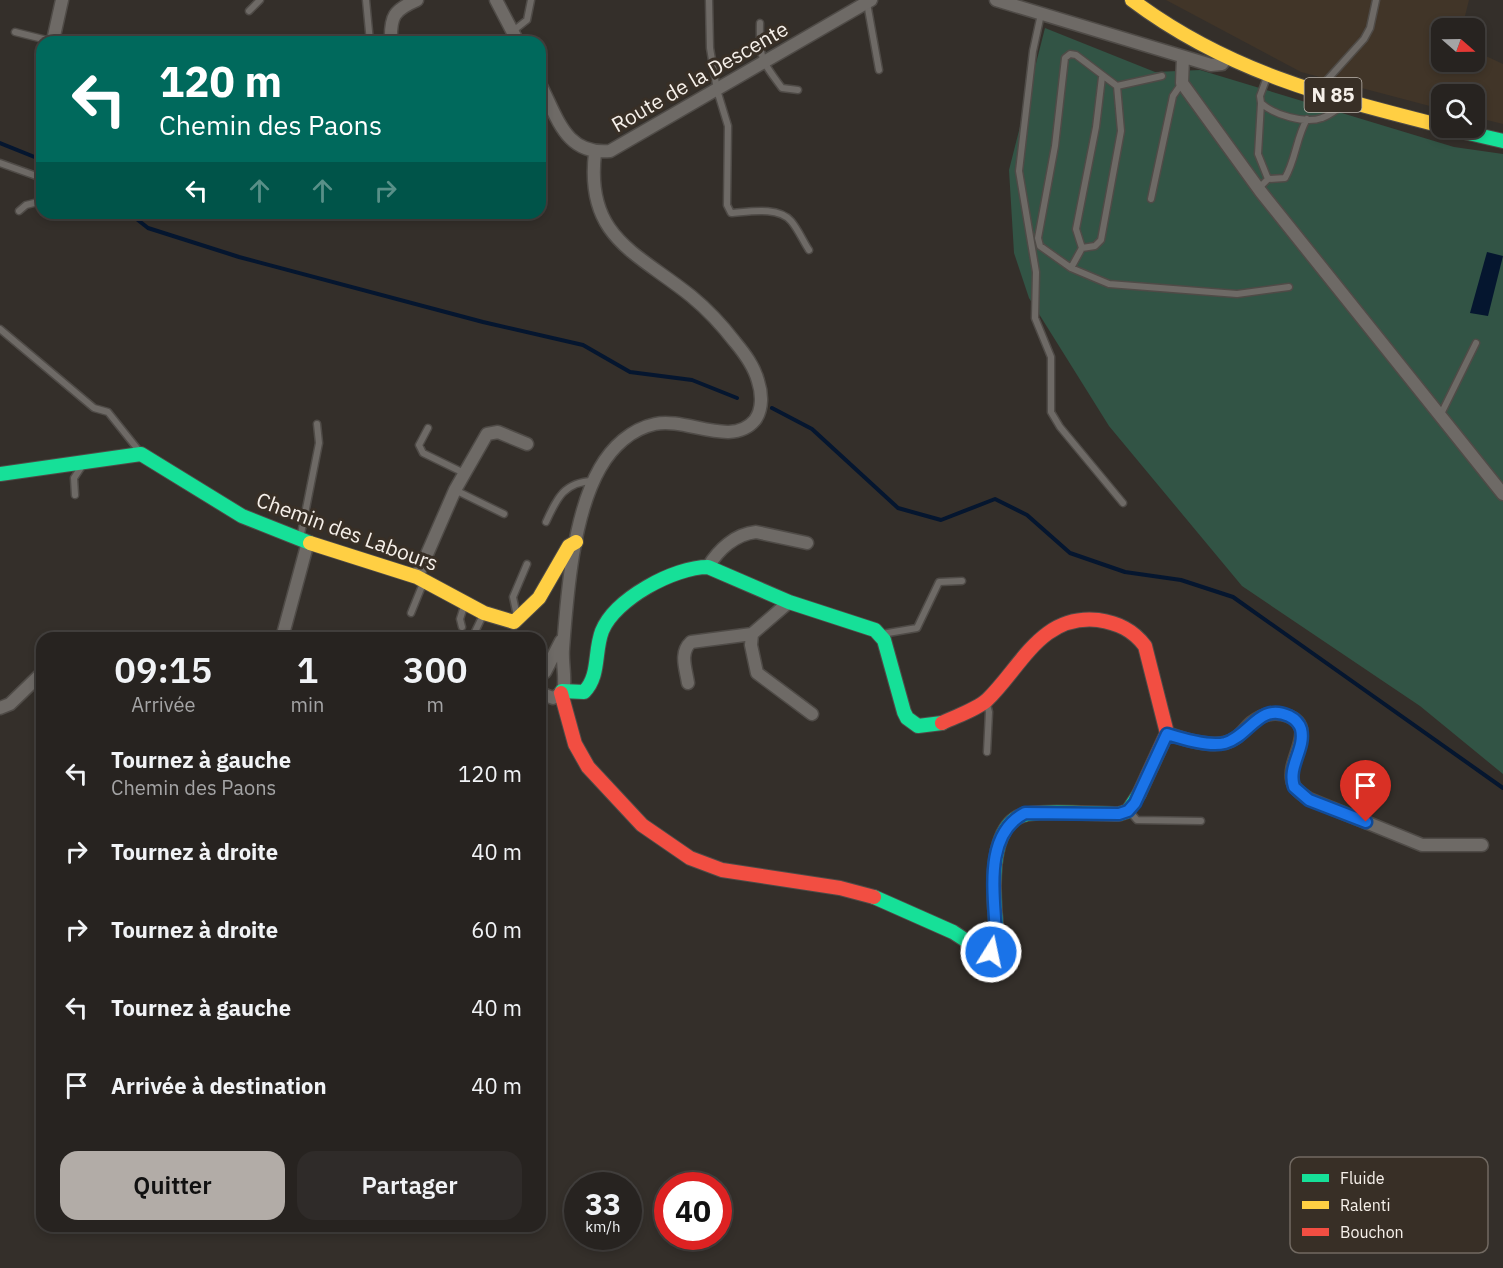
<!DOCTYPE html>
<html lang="fr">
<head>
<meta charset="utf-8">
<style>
  :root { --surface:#272320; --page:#2f2b29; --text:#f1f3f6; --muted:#a4a4a5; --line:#43403e; --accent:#b2aca7 }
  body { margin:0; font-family:"IBM Plex Sans",sans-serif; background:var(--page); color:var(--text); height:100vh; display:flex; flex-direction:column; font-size:22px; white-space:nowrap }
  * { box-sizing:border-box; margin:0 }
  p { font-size:20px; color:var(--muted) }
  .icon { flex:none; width:33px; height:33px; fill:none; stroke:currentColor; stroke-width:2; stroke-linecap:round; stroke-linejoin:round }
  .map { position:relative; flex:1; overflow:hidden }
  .details { position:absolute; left:36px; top:632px; width:510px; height:600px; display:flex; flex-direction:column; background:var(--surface); border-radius:18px; box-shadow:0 3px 9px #0003,0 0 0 2px var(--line) }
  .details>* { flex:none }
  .hud { position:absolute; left:36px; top:36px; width:510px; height:183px; border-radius:18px; box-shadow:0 3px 9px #0003,0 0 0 2px var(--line); background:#00695c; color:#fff; overflow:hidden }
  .needle { width:39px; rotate:110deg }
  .controls { position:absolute; left:1431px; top:18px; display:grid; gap:12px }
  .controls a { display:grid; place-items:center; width:54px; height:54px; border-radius:12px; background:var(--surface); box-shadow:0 3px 9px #0003,0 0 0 2px var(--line); font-size:30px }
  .speed { position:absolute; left:564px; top:1172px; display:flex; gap:12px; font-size:30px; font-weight:700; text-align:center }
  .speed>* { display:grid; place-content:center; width:78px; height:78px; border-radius:50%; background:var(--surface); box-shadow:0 3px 9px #0003,0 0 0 2px var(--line); line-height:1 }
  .speed small { font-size:15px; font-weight:400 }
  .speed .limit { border:9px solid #d22; background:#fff; color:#111 }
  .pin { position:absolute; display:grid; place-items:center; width:51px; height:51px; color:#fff; margin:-62px -26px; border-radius:50% 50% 50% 0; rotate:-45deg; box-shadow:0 0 6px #0007 }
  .pin .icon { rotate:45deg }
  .me { position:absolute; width:66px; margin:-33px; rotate:10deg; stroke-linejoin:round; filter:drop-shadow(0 0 4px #0008) }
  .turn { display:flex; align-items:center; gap:21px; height:126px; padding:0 24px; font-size:27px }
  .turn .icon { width:78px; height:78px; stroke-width:2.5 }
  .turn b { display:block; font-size:42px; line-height:51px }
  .lanes { display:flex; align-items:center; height:57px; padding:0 24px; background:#0003; justify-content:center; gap:30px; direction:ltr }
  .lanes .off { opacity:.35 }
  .eta { display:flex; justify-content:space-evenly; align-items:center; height:102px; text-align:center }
  .eta b { font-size:36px; font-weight:600; line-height:42px }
  .cta { display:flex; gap:12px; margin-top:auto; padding:12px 24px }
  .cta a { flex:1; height:69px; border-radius:18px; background:var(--accent); color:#111; font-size:24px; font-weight:600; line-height:69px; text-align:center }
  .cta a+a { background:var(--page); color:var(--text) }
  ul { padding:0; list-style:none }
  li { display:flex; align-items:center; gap:18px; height:78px; padding:0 24px }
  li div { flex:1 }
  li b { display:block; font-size:22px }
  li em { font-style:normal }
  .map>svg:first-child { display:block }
  .built { fill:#413528 }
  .green { fill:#325445 }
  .water { fill:#05162f }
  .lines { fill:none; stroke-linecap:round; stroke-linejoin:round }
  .stream { stroke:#05162f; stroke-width:4 }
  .lane-casing { stroke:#4f4b47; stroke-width:9 }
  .street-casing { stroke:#4f4b47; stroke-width:15 }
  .fast-casing { stroke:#4f4b47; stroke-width:16 }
  .slow-casing { stroke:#4f4b47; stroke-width:16 }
  .jam-casing { stroke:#4f4b47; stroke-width:16 }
  .lane { stroke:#6e6a66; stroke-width:6 }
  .street { stroke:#6e6a66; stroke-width:12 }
  .fast { stroke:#16e098; stroke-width:14 }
  .slow { stroke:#ffcf43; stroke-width:14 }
  .jam { stroke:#f24e42; stroke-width:14 }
  .route-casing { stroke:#114b97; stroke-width:15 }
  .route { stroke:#1a73e8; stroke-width:10 }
  .labels { text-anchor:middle; stroke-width:6; stroke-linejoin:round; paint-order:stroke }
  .shield { fill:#382f26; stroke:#bdb6af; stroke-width:1.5 }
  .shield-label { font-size:20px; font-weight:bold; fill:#f6f0ea }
  .street-label { font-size:21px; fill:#f6f0ea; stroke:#382f26 }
  .key { fill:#382f26; stroke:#716961; stroke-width:1.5 }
  .key-label { font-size:16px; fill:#f6f0ea }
</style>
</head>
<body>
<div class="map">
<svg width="1503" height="1268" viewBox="0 0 1503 1268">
  <rect width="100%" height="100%" fill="#342f2a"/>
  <path class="built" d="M1166,0H1469L1462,28H1442V62H1474L1475,51L1503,64V124L1475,117L1474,94H1442L1441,109L1301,72Z"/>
  <path class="green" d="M1045,28L1155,72L1200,70L1454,147L1503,154V774L1420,706L1242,586L1109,426L1029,298L1014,253L1009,170Z"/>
  <path class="water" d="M1487,252L1503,256L1488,316L1470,313Z"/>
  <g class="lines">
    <path class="stream" d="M0,143L42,160
      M129,213L148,228L239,257L483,322L583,345L630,372L692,380L737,398
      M772,408L812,429L898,508L941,520L995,499L1027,515L1070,553L1125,572L1181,580L1233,597L1503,788"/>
    <defs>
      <path id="lane" d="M366,0L370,42
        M709,0L710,48L717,90L728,126L727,205L731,213C748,212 778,206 791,221C798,229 803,241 809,250
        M867,3L879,70
        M249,11L260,0
        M1041,14L1033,51L1019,171L1036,272L1035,318L1051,357V412L1060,427L1123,503
        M760,23C759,58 761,60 782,88L798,90
        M513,31L527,20L531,0
        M15,32L47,40L54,36
        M1102,77L1096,127L1076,229L1082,248L1071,268L1109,284L1237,294L1289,287
        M1267,77L1260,96L1261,103C1274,115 1305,124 1322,118C1329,116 1336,110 1342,106
        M1318,90L1364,39L1370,28L1376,0
        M0,163L42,178
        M1268,179L1285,178C1296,159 1296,138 1307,119
        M1258,189L1268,179L1258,154L1261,103
        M1151,199L1173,96L1182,83
        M19,211L26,205L42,201
        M1082,248L1095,246L1101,240L1121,131L1117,86L1162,76
        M1071,268L1040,246L1038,238L1055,146L1065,58L1070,54L1076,55L1117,86
        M0,329L94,408L108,412L140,452
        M1441,414L1476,343
        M428,428L419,445L423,453L464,473
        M455,490L504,514
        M75,495L74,478L84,463
        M546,522C557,498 564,482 593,481
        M300,539L319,443L317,424
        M411,613L424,581
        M517,616L513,597L527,564
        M462,627L460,619L465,603
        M882,634L917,628L939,582L962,581
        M472,638L484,613
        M986,701L989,712L987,752
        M1130,812L1137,820L1201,821"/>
      <path id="street" d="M496,0L518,42
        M996,0L1211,65L1222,64L1226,58
        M59,42L54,36L62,0
        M391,42C390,16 394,10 417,0
        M1183,57L1182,83L1261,192L1503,494
        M540,84C558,118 565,155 610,151L871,0
        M708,567C718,550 735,534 756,532L807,543
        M417,577L455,490L487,434L498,432L527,444
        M789,602L752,634L751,645L757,673L812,714
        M98,638H117
        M282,638L308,542
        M545,672L561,641
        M688,683C686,669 679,653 691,642L752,634
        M540,693L553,698C559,695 564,692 564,685C565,673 562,661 563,649C567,594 573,515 600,468C612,447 631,429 655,424C686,417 732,448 755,420C763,409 762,393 758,381C754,366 745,354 735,342C722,325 708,310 691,296C636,252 585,237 595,153
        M0,708L10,704L42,673
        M1167,733C1185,740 1217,750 1234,739C1241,735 1245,728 1251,723C1260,716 1269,712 1281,714C1322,722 1288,756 1292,779C1293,789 1302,794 1309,799L1422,845H1482"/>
      <path id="fast" d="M1447,128L1503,141
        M0,474L141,454L242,516L310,543
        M562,691L584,692C600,676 594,652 602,631C615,599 674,567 708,567L789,602L875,630L884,640L904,712L907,718L918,726L942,723
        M874,897L953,932L979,949L991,952C999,942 996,925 995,912C993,885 990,821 1027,814C1049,810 1094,814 1119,814L1128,811L1139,794"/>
      <path id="slow" d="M1132,0C1228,72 1328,97 1442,126
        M310,543L417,577L484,613L514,622L539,598L569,546L576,542"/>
      <path id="jam" d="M561,693L575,744L588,767L642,825L690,858L722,870L840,888L874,897
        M942,723C956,716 976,710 987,700C1022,666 1041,614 1098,620C1118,623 1133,630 1145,646L1167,733L1139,794"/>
    </defs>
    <use href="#lane" class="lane-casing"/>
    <use href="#street" class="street-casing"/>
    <use href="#fast" class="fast-casing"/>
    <use href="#slow" class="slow-casing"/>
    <use href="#jam" class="jam-casing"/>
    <use href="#lane" class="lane"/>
    <use href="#street" class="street"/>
    <use href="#fast" class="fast"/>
    <use href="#slow" class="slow"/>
    <use href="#jam" class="jam"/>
  </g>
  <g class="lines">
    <defs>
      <path id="route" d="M991,952L995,947L996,937C995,897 982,835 1025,813L1119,814L1128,811L1135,803L1167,734C1183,739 1209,747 1225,743C1250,736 1259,702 1289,716C1295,719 1299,723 1301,729C1306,749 1287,766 1294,787L1309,800L1366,822"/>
    </defs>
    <use href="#route" class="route-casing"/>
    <use href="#route" class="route"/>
  </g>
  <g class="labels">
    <rect class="shield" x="1304.5" y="78" width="57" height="34" rx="4.5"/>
    <g class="shield-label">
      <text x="1333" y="102">N 85</text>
    </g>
    <g class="street-label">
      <text transform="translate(700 77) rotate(-30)" y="7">Route de la Descente</text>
      <text transform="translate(347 532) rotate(20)" y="7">Chemin des Labours</text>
    </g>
  </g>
  <rect x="1290" y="1157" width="198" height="96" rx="9" class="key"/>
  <rect x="1302" y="1174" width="27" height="8" fill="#16e098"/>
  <rect x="1302" y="1201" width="27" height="8" fill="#ffcf43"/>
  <rect x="1302" y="1228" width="27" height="8" fill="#f24e42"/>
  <g class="key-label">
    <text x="1340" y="1184">Fluide</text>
    <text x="1340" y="1211">Ralenti</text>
    <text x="1340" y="1238">Bouchon</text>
  </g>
</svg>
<div class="controls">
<a><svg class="needle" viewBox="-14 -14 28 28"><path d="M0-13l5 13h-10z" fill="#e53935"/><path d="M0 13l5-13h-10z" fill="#a4a4a5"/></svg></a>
<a><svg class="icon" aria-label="search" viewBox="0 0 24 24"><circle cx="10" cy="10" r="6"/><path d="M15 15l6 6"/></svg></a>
</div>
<div class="speed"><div>33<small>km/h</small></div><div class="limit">40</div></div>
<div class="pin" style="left:1366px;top:822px;background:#d93025"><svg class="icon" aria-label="arrive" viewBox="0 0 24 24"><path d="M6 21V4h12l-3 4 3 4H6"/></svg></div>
<svg class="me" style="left:991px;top:952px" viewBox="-20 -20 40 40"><circle r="17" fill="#1a73e8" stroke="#fff" stroke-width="3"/><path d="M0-11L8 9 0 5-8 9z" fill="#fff"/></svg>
<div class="hud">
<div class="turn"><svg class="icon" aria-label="left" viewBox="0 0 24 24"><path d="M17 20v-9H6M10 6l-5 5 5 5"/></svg><div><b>120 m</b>Chemin des Paons</div></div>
<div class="lanes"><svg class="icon" aria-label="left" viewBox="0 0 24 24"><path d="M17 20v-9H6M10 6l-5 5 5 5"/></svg><svg class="icon off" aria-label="ahead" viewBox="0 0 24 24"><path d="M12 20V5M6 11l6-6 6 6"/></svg><svg class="icon off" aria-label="ahead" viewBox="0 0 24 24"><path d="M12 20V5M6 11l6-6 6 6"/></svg><svg class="icon off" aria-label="right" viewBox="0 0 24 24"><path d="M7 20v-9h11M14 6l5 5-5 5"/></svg></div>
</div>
<section class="details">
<div class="eta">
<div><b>09:15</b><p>Arrivée</p></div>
<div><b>1</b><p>min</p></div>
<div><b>300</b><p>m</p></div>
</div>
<ul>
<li><svg class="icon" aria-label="left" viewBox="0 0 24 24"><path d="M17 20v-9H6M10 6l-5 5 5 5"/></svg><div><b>Tournez à gauche</b><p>Chemin des Paons</p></div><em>120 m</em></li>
<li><svg class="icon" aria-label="right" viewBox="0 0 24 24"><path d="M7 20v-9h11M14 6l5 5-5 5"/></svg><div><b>Tournez à droite</b></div><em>40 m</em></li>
<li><svg class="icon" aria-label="right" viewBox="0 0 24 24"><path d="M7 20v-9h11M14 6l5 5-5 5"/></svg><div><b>Tournez à droite</b></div><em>60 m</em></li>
<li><svg class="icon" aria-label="left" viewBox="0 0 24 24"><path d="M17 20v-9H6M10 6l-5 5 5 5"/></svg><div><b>Tournez à gauche</b></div><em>40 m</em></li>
<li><svg class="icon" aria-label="arrive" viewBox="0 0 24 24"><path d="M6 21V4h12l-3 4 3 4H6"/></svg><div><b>Arrivée à destination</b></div><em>40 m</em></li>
</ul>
<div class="cta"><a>Quitter</a><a>Partager</a></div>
</section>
</div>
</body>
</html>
